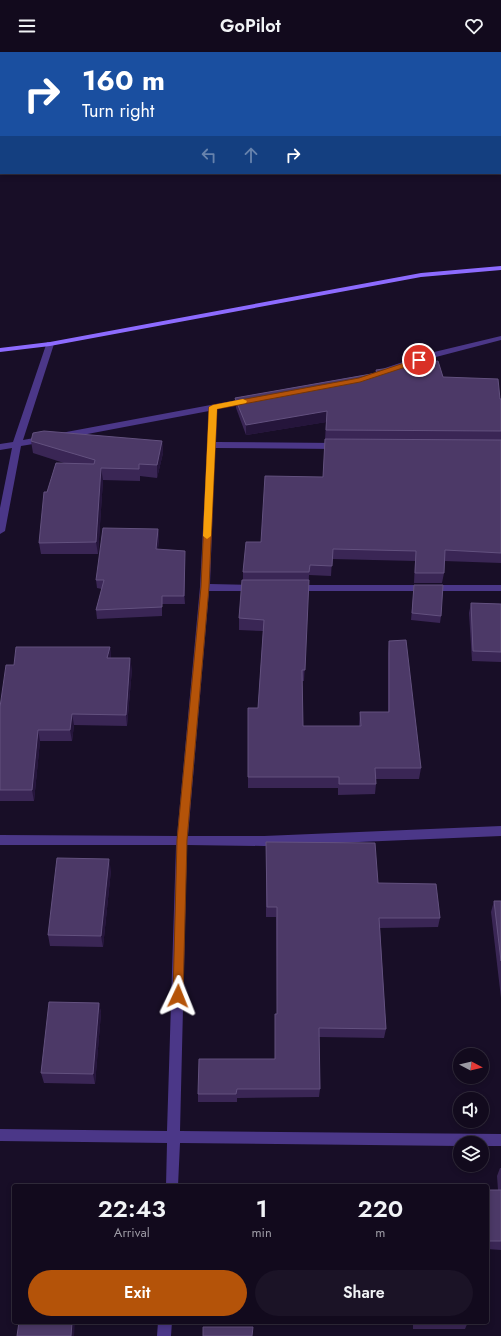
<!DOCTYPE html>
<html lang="en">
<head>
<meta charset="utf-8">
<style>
  :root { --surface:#120a1d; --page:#1b1326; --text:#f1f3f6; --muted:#9c9aa4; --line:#312b3b; --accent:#b45309 }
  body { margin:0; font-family:Jost,sans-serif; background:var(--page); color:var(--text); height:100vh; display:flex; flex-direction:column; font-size:15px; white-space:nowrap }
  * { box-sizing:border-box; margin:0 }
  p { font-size:13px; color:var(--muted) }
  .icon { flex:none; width:22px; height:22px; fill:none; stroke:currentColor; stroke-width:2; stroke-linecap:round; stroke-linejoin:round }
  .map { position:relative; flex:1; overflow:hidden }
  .details { position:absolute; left:12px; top:1132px; width:477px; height:140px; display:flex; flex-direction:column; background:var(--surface); border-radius:4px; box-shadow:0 2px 6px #0003,0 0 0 1px var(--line) }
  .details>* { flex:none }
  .hud { position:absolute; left:0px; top:0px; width:501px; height:122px; box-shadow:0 2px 6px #0003,0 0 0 1px var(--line); background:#1a4fa0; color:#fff; overflow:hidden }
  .needle { width:26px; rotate:97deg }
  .fabs { position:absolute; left:453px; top:996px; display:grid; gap:8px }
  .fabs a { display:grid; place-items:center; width:36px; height:36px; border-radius:50%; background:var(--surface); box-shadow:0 2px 6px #0003,0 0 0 1px var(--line); font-size:20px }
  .pin { position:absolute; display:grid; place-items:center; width:34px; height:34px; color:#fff; margin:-17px; border:2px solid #fff; border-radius:50%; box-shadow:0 1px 4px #0007 }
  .me { position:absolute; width:44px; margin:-22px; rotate:2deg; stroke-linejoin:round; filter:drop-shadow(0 0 3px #0008) }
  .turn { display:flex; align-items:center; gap:14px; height:84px; padding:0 16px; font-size:18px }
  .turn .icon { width:52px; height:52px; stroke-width:2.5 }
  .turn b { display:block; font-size:28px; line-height:34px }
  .lanes { display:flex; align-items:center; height:38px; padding:0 16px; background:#0003; justify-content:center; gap:20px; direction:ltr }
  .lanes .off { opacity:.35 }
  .eta { display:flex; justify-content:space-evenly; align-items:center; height:68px; text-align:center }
  .eta b { font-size:24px; font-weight:600; line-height:28px }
  .primary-button { display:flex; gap:8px; margin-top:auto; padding:8px 16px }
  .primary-button a { flex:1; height:46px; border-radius:24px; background:var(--accent); color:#fff; font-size:16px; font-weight:600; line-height:46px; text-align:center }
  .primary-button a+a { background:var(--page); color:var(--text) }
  header { display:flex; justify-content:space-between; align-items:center; height:52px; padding:0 16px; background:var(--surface); font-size:18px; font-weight:600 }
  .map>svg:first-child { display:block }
  .water { fill:#081246 }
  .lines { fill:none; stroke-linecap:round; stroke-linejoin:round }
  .minor { fill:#4b3788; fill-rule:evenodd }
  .secondary { fill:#8d6bff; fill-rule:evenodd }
  .wall { fill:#3a2655 }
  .shaded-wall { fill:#25153b }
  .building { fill:#4c3967; stroke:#63517f }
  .route { fill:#b45309; stroke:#753606 }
  .slow { fill:#f59e0b }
</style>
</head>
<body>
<header><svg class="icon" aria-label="menu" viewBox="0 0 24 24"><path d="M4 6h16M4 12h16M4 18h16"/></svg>GoPilot<svg class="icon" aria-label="heart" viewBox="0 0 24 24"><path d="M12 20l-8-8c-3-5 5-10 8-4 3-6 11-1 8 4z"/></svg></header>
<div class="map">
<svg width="501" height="1284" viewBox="0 0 501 1284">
  <rect width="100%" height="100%" fill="#180e27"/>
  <path class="water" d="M0,0H501V86L500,1H1L0,120Z"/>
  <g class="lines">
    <path class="minor" d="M501,284V288L436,305L388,321L384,318L385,316L430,301Z
      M47,290H50L54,292L23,388L45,384L49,387L45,390L21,394L5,479L0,482V456L12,396L0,398V392L13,390Z
      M248,346L252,349L251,351L217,357L216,390L337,391L341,394L337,397L215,396L210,532L255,533L260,536L255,539H209L188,784H264L501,774V784L264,794L187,793L180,1079L501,1082V1094H482V1091H460V1094L180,1091L178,1134H166L167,1091L0,1089V1077L167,1079L176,793H0V783L177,784L200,535L209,359L61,387L57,384L61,381Z
      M295,533H501V539H295L290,536Z
      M158,1270H172L171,1284H157Z"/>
    <path class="secondary" d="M501,214V218L421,225L50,294L0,300V296L50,290L421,221Z"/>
  </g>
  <path class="wall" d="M376,318L443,325L501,347V511L444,509V521L442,531H414L415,509L332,507L331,524L309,523L304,629H302L303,674H359L360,660H388V601L389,589L421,716L419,727H376V732L375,742L338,743V736H248V656H258L263,579L239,578V566L243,528V520L261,490L323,425L326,370L246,383L236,356L235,346L375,321Z
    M31,389H162L163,401L157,426L140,424V429L103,428L98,502H41L39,491L47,440L67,412L33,401Z
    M158,477L159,486L158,497L185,507V552H162V564L97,567L96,558L102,537L97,536L96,528Z
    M414,533L441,564L440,571L411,568Z
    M471,551L501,552V610L472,609L469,561Z
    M110,595L111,606L132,617L127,674L74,673L72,689H40L34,749H0V655L14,613Z
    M266,790L378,831L440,866L438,875L380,876L386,977L384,986L319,985L320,1037L319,1045L237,1046V1050H198V1042L275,1007V962H277L276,865H266Z
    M111,818L103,895L50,894L48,883Z
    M494,849H501V946L491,860Z
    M99,951L101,961L95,1032L44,1031L41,1021Z
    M500,1116H501V1198L487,1197V1138H498L497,1124Z
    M413,1270H468L465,1277H413Z"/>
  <path class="shaded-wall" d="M327,359V370L246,383V373Z
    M162,389L163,401L157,426V413Z
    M101,416L103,428L98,502L96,490Z
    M158,477L159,486L157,505L156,497Z
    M185,499V552L184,544Z
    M110,595L111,607L107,606Z
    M130,606L132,617L127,674L126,663Z
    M72,662L74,673L72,689L70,678Z
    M38,678L40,689L34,749L32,738Z
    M109,807L111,818L103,895L101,884Z
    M99,951L101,961L95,1032L93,1022Z
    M72,1270H75L74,1284H71Z"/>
  <path class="building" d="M438,309L443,325L498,327L500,347H501V379L326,378L327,359L246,373L235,346L377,321L376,318Z
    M44,379L162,389L157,413L139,412V417L101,416L96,490L39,491L44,440H47L56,411L94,412L95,408L31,389L33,381Z
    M325,387L501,388V501L445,498L444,521H415L416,499L333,497L332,514L310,513L309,520H243L246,490H261L265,424L323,425Z
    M103,476L158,477L156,497L185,499L184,544H162V555L96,558L104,528H96Z
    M242,528H309L305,618H302L303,674H361L360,660H389V589L406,588L421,716H375L376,732H339V725H248V656H258L264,568L239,566Z
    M414,533H443L441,564L412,561Z
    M471,551L501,552V600L473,599Z
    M16,595H110L107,606H130L126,663L72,662L70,678H38L32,738H0V655L6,613H14Z
    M266,790L375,791L378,831L436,832L440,866H379L386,977L319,976L320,1037H237L236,1042H198L199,1007H275V962H277V855H267Z
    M57,806L109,807L101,884L48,883Z
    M494,849H501V909Z
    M49,950L99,951L93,1022L41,1021Z
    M487,1138H501V1189H487Z
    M19,1270H72L71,1284H17Z
    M203,1275H253L252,1284H203Z"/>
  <path class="route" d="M419,306L422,308L421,310L360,330L217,357L209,535L187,788L183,944L182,948L178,949L174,948L173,944L177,788L201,535L209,355L213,353L359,326Z"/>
  <path class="slow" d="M243,347L247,349L246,351L217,357L211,484L207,487L203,484L209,355L213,353Z"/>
</svg>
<div class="fabs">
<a><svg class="needle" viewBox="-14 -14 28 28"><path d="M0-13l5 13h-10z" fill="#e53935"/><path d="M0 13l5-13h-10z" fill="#9c9aa4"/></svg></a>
<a><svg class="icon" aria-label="sound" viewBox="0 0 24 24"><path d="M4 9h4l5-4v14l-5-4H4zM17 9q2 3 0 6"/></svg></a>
<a><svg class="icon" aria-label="layers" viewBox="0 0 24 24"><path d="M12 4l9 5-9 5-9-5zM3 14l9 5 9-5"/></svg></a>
</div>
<div class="pin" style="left:419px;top:308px;background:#d93025"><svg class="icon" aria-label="arrive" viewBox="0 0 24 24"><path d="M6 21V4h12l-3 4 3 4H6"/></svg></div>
<svg class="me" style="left:178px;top:944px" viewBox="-20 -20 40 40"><path d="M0-17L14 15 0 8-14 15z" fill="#b45309" stroke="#fff" stroke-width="4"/></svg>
<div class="hud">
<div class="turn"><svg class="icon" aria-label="right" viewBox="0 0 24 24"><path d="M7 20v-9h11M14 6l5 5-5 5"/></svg><div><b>160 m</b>Turn right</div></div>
<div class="lanes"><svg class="icon off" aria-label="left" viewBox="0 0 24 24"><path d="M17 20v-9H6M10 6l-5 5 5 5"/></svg><svg class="icon off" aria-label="ahead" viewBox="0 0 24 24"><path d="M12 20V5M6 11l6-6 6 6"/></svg><svg class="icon" aria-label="right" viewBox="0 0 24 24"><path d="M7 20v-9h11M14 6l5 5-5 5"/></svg></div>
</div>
<section class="details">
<div class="eta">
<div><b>22:43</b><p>Arrival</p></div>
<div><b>1</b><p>min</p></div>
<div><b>220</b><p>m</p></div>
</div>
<div class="primary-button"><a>Exit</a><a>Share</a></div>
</section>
</div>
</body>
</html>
